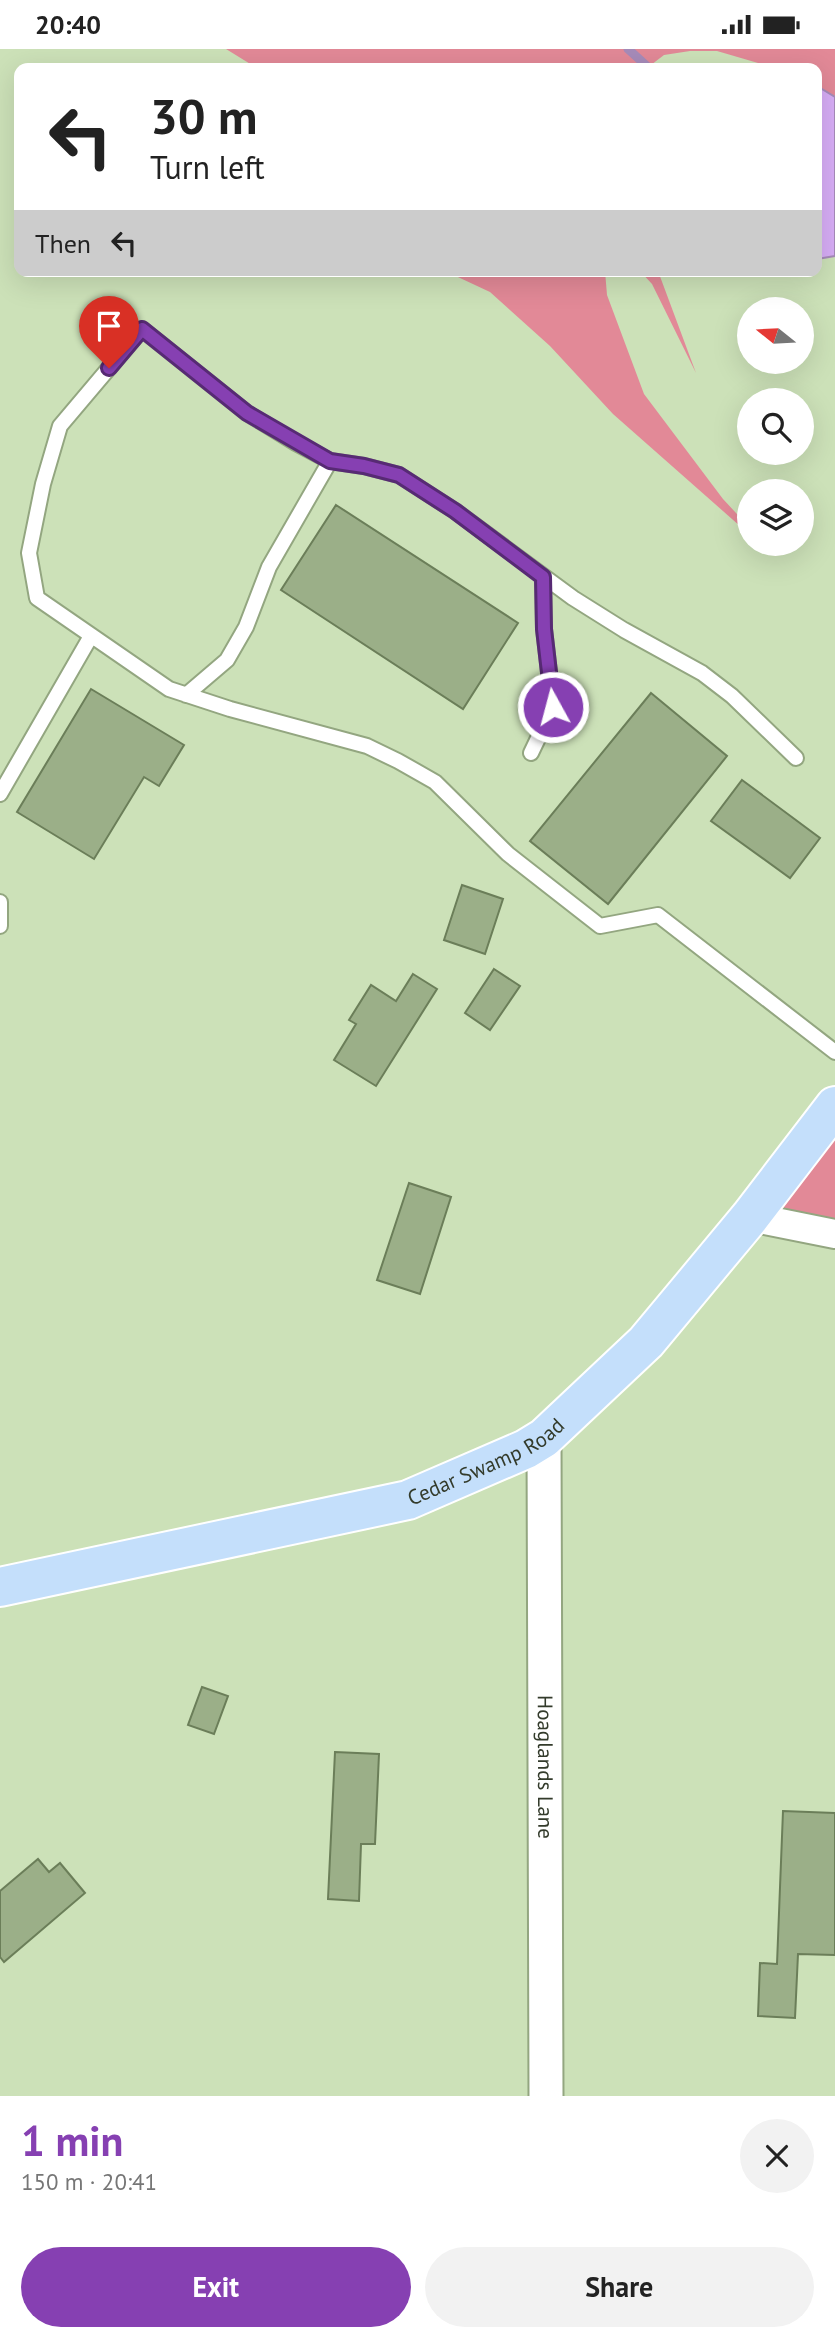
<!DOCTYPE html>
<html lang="en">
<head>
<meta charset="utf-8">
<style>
  :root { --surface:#fff; --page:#f2f2f2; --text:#222; --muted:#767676; --accent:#8640b2 }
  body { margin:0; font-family:"PT Sans",sans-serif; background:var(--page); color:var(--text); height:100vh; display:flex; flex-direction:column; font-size:26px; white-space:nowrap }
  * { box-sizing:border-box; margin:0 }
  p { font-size:23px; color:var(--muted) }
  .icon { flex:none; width:38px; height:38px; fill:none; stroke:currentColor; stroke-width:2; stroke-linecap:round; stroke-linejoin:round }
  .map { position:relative; height:2047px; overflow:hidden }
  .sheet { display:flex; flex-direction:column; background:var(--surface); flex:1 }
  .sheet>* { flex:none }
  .banner { position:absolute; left:14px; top:14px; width:808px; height:214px; border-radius:14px; box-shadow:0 7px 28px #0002; background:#fff; color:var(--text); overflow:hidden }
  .needle { width:46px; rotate:288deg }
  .fabs { position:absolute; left:737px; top:248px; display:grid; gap:14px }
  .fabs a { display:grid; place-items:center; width:77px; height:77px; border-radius:50%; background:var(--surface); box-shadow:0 7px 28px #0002; font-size:35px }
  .pin { position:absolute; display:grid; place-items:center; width:60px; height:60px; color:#fff; margin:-72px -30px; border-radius:50% 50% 50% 0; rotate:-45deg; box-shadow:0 0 7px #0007 }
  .pin .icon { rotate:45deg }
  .me { position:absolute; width:77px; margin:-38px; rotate:353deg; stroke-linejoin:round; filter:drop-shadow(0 0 5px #0008) }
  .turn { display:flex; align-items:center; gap:24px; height:147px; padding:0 21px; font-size:32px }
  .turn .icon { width:91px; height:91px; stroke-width:2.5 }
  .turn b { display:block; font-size:49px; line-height:60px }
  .then { display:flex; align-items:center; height:66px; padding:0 21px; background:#0003; gap:14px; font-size:26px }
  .round { display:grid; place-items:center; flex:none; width:74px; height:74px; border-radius:37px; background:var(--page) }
  .headline { display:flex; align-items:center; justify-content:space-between; height:119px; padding:0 21px }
  h1 { font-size:42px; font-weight:800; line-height:52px; color:var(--accent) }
  .action { display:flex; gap:14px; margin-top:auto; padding:14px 21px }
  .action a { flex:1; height:80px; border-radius:42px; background:var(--accent); color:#fff; font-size:28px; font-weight:800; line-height:80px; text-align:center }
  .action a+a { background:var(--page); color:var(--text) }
  .status { display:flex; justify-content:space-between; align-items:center; height:49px; padding:0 35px; background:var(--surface); direction:ltr }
  .status svg { height:19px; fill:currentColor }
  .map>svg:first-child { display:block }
  .forest { fill:#e28997 }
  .water { fill:#d7adf6; stroke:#a68bb9; stroke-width:2 }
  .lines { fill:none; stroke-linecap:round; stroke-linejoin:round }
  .stream { stroke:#a68bb9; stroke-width:9 }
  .building { fill:#9baf88; stroke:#6b7e59; stroke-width:2 }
  .service-casing { stroke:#93a680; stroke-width:18 }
  .minor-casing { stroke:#93a680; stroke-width:32 }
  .tertiary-casing { stroke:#93a680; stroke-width:37 }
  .primary-casing { stroke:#fff; stroke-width:42 }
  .service { stroke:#fff; stroke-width:14 }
  .minor { stroke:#fff; stroke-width:28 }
  .tertiary { stroke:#fff; stroke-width:33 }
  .primary { stroke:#c4dffb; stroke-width:38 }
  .route-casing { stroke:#572a74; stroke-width:18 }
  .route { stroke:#8640b2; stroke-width:12 }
  .labels { text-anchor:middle; stroke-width:5; stroke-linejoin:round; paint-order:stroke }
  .street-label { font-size:21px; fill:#333b2b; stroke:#d9eec5 }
</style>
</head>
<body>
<div class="status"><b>20:40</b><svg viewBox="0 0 49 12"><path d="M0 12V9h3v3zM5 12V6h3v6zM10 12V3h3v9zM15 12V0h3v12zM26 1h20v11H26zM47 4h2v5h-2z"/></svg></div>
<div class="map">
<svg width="835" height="2047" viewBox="0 0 835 2047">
  <rect width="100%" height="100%" fill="#cce1b8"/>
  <path class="forest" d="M226,0H835V48L817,37V19H775L717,2H690L664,6L647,19H257Z
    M445,222H605L607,246L644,345L723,450L749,478V485L613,365L550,297L490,243Z
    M640,222H658L696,324L652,235Z
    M835,1057V1183L750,1168Z"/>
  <path class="water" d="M817,37L835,48V207L817,210Z"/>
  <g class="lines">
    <path class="stream" d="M628,0L649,19"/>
  </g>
  <path class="building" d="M336,456L518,574L463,660L281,541Z
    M91,640L184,696L159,737L144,728L94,810L17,763Z
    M651,644L727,707L608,855L530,792Z
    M742,731L820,789L790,829L711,772Z
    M462,836L503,850L485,905L444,891Z
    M494,920L520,937L490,981L465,964Z
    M413,925L437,940L376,1037L334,1011L356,975L349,971L371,936L396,952Z
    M409,1134L451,1148L420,1245L377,1231Z
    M202,1638L228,1647L214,1685L188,1676Z
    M335,1703L379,1705L375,1795H361L359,1852L328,1850Z
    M783,1762L835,1764V1906L798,1905L795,1969L758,1967L760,1914L777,1915Z
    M38,1810L49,1823L60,1814L85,1844L4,1913L0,1908V1842Z"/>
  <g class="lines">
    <defs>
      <path id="service" d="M186,646L227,611L246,578L269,518L330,412
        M531,704L553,658L544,580L543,528
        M796,709L732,647L702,624L624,581L573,549L455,462L399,426L364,417L330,412L296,394L247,364L142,280L60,377L43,435L29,504L37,549L169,640L230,660L367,697L398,712L435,733L508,805L600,877L658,866L835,1003
        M0,745L91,587
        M0,853V877"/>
      <path id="minor" d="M750,1168L835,1185"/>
      <g id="tertiary">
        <path id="s1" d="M544,1389L546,2047"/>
      </g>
      <g id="primary">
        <path id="s2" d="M0,1538L408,1451L526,1400L544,1389L646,1293L750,1168L835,1057"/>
      </g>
    </defs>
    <use href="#service" class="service-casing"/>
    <use href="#minor" class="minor-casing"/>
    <use href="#tertiary" class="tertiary-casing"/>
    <use href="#primary" class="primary-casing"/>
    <use href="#service" class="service"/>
    <use href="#minor" class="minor"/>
    <use href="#tertiary" class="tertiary"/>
    <use href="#primary" class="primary"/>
  </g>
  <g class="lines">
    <defs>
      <path id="route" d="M109,319L142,280L247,364L330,412L364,417L399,426L455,462L543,528L544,580L553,658"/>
    </defs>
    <use href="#route" class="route-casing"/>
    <use href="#route" class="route"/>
  </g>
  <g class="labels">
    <g class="street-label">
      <text dy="7" stroke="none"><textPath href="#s2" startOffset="504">Cedar Swamp Road</textPath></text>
      <text dy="7" stroke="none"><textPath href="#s1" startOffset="329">Hoaglands Lane</textPath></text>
    </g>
  </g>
</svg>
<div class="fabs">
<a><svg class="needle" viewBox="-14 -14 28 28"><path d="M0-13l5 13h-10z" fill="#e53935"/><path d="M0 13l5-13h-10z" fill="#767676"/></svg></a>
<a><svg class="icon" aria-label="search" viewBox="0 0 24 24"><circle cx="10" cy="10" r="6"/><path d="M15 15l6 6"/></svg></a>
<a><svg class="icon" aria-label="layers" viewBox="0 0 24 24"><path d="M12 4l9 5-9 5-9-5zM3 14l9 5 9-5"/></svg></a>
</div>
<div class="pin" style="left:109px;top:319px;background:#d93025"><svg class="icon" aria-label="arrive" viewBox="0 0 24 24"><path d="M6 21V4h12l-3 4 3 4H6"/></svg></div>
<svg class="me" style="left:553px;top:658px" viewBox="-20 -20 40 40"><circle r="17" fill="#8640b2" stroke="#fff" stroke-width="3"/><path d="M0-11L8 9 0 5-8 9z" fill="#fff"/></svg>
<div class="banner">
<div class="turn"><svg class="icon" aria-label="left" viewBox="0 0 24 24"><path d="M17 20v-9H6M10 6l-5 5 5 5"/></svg><div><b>30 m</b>Turn left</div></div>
<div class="then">Then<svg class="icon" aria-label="left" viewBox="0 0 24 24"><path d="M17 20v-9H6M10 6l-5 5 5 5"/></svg></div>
</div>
</div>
<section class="sheet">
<div class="headline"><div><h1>1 min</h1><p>150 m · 20:41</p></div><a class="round"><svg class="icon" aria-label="close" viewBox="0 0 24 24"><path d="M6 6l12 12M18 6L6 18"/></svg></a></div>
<div class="action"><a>Exit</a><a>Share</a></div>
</section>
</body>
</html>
